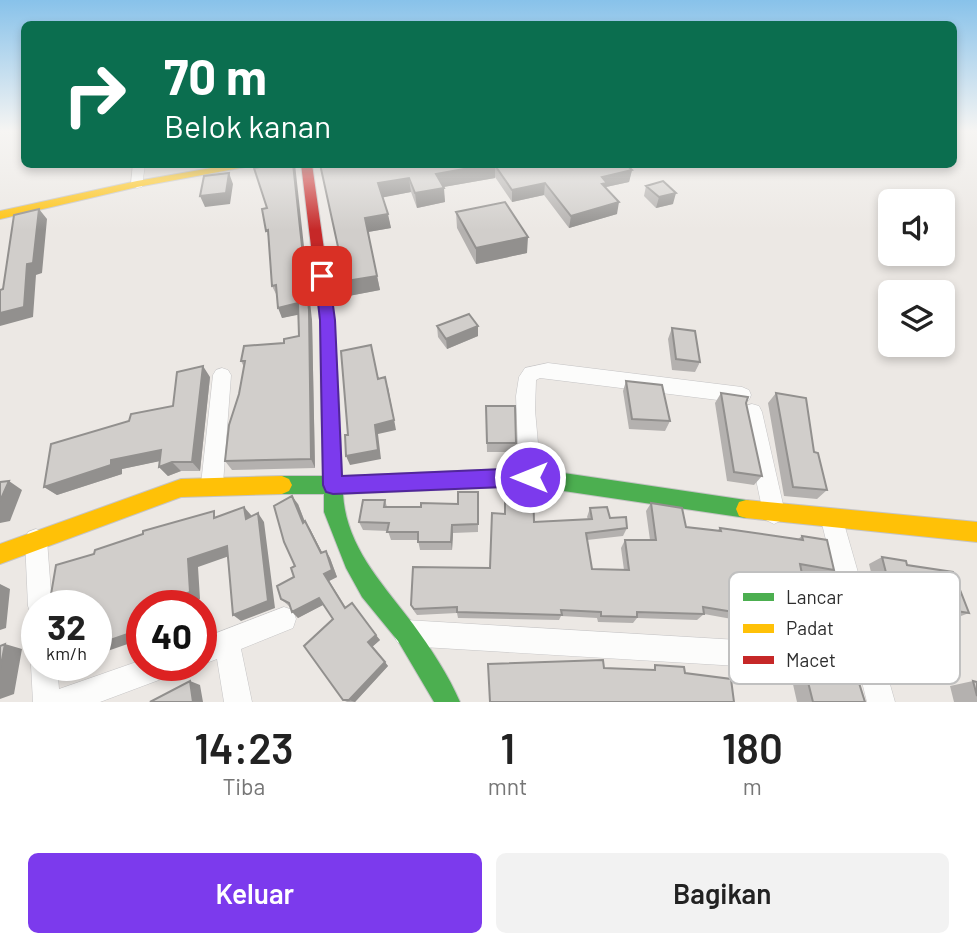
<!DOCTYPE html>
<html lang="id">
<head>
<meta charset="utf-8">
<style>
  :root { --surface:#fff; --page:#f2f2f2; --text:#222; --muted:#767676; --accent:#7c3aed }
  body { margin:0; font-family:Barlow,sans-serif; background:var(--page); color:var(--text); height:100vh; display:flex; flex-direction:column; font-size:26px; white-space:nowrap }
  * { box-sizing:border-box; margin:0 }
  p { font-size:23px; color:var(--muted) }
  .icon { flex:none; width:38px; height:38px; fill:none; stroke:currentColor; stroke-width:2; stroke-linecap:round; stroke-linejoin:round }
  .map { position:relative; height:702px; overflow:hidden }
  .side { display:flex; flex-direction:column; background:var(--surface); flex:1 }
  .side>* { flex:none }
  .top-card { position:absolute; left:21px; top:21px; width:936px; height:147px; border-radius:10px; box-shadow:0 4px 10px #0003; background:#0b6e4f; color:#fff; overflow:hidden }
  .tools { position:absolute; left:878px; top:189px; display:grid; gap:14px }
  .tools a { display:grid; place-items:center; width:77px; height:77px; border-radius:10px; background:var(--surface); box-shadow:0 4px 10px #0003; font-size:35px }
  .speed { position:absolute; left:21px; top:590px; display:flex; gap:14px; font-size:35px; font-weight:700; text-align:center }
  .speed>* { display:grid; place-content:center; width:91px; height:91px; border-radius:50%; background:var(--surface); box-shadow:0 4px 10px #0003; line-height:1 }
  .speed small { font-size:18px; font-weight:400 }
  .speed .limit { border:10px solid #d22; background:#fff; color:#111 }
  .pin { position:absolute; display:grid; place-items:center; width:60px; height:60px; color:#fff; margin:-30px; border-radius:14px; box-shadow:0 4px 10px #0006 }
  .me { position:absolute; width:77px; margin:-38px; rotate:270deg; stroke-linejoin:round; filter:drop-shadow(0 0 5px #0008) }
  .turn { display:flex; align-items:center; gap:24px; height:147px; padding:0 28px; font-size:32px }
  .turn .icon { width:91px; height:91px; stroke-width:2.5 }
  .turn b { display:block; font-size:49px; line-height:60px }
  .eta { display:flex; justify-content:space-evenly; align-items:center; height:119px; text-align:center }
  .eta b { font-size:42px; font-weight:600; line-height:49px }
  .button { display:flex; gap:14px; margin-top:auto; padding:14px 28px }
  .button a { flex:1; height:80px; border-radius:10px; background:var(--accent); color:#fff; font-size:28px; font-weight:600; line-height:80px; text-align:center }
  .button a+a { background:var(--page); color:var(--text) }
  .map>svg:first-child { display:block }
  .lines { fill:none; stroke-linecap:round; stroke-linejoin:round }
  .street-casing { stroke:#c5c4c5; stroke-width:1 }
  .fast-casing { stroke:#c5c4c5; stroke-width:2 }
  .slow-casing { stroke:#c5c4c5; stroke-width:2 }
  .jam-casing { stroke:#c5c4c5; stroke-width:2 }
  .street { fill:#fcfcfb; fill-rule:evenodd }
  .fast { fill:#4caf50; fill-rule:evenodd }
  .slow { fill:#ffc107; fill-rule:evenodd }
  .jam { fill:#c62828; fill-rule:evenodd }
  .wall { fill:#b4b1af }
  .shaded-wall { fill:#92908e }
  .building { fill:#d1cecb; stroke:#92908e; stroke-width:2 }
  .route { fill:#7c3aed; stroke:#51269a; stroke-width:2 }
  .key { fill:#fff; stroke:#c0c0c0; stroke-width:2 }
  .key-label { font-size:19px; fill:#2e2e2e }
</style>
</head>
<body>
<div class="map">
<svg width="977" height="702" viewBox="0 0 977 702">
  <rect width="100%" height="100%" fill="#ece8e4"/>
  <g class="lines">
    <defs>
      <path id="street" d="M133,164H145L142,187L137,188L131,184Z
        M548,363L742,387L749,390L751,395L749,400L742,403L540,378L536,380L535,410L541,477L537,484L530,487L523,484L519,477L516,396L519,377L525,368Z
        M222,368L228,370L231,375L223,484L219,491L212,494L205,491L201,484L213,375L216,370Z
        M752,404L759,406L762,412L785,513L782,520L774,524L766,520L763,513L742,412L745,406Z
        M832,509L840,512L843,520L895,702H867L859,670L755,667L406,646L397,642L393,633L397,624L406,620L755,641L852,644L821,520L824,512Z
        M36,529L44,532L47,540L52,606H37V617L31,615L28,606L25,540L28,532Z
        M284,607L293,610L296,619L293,628L241,649L252,702H224L217,659L201,665V639Z
        M37,655V665H57L59,689L142,660V665H179L175,674L100,702H33L31,665Z"/>
      <path id="fast" d="M330,394L336,396L339,401L342,476L530,468L746,500L753,502L756,509L753,516L746,518L530,486L343,494C346,547 383,584 413,624C430,647 449,676 460,702H434L398,641L362,597L346,568L324,512V494H282L275,491L272,485L275,479L282,476H323L321,401L324,396Z"/>
      <path id="slow" d="M234,164H262L137,187L0,219V211L137,181Z
        M282,476L289,479L292,485L289,491L282,494L181,497L0,564V544L181,479Z
        M746,500L977,522V542L746,518L739,516L736,509L739,502Z"/>
      <path id="jam" d="M301,164H312L334,320L339,401L336,406L330,408L324,406L321,401L320,320Z"/>
    </defs>
    <use href="#street" class="street-casing"/>
    <use href="#fast" class="fast-casing"/>
    <use href="#slow" class="slow-casing"/>
    <use href="#jam" class="jam-casing"/>
    <use href="#street" class="street"/>
    <use href="#fast" class="fast"/>
    <use href="#slow" class="slow"/>
    <use href="#jam" class="jam"/>
  </g>
  <path class="wall" d="M320,164H626L632,170L629,182L606,187L617,214L569,228L544,195L512,202L495,177V178L443,187L445,202L417,208L411,192L383,197L391,228L368,232L380,290L338,298L334,283L340,256Z
    M646,186L673,204L656,208L644,196Z
    M456,212L527,253L476,264L457,228Z
    M266,231L312,320L315,468L232,470L225,461L244,367L241,361L299,336V314L282,318L277,296L272,286L269,238Z
    M437,326H478V336L447,349L438,337Z
    M672,328L700,362L695,372L672,370L668,339Z
    M210,377L200,471H181L168,476L159,467V461L122,469V474L57,495L44,487L129,421L173,406Z
    M626,381L670,421L665,431L629,429L623,391Z
    M721,393L746,403L762,476L754,485L727,481L715,403Z
    M776,393L814,452L827,490L817,499L784,496L768,403Z
    M486,406L516,443L515,452H487Z
    M478,492V532L453,533L452,550H420L418,540H391L388,531L363,530L359,522L385,500L387,507H421L458,504Z
    M651,503L686,527L717,531L720,528L798,539L802,536L834,570L823,577L802,573L806,594L856,634L844,639L807,634L805,626L767,620L762,622L743,621L704,614L697,620L637,618L633,623L598,622L597,618L561,616L559,620L458,618L457,613L417,615L414,611L411,605L490,568L534,522L588,519L587,517L590,508L627,528L623,536L587,540L592,569L624,570L621,548L625,540H650L646,511Z
    M298,504L305,522L310,529L322,553L326,551L330,558L337,577L329,581L346,608L380,640L372,647L388,666L355,702H347L343,700L333,619L324,604L298,618L290,607L281,599L294,577Z
    M882,557L907,565L969,613L953,619L933,616L943,648L927,653L889,645L869,564Z
    M804,666L831,679L865,702H797L790,671Z
    M973,681L977,682V702H954L950,686Z"/>
  <path class="shaded-wall" d="M293,164H295L312,320L315,468L311,459Z
    M495,164V178L438,188L436,174Z
    M632,170L629,182L606,187L600,196L602,177Z
    M229,173L233,184L230,204L205,207L200,196Z
    M409,178L411,192L380,198L378,183Z
    M545,183L544,195L512,202V190Z
    M444,188L445,202L417,208L415,193Z
    M676,193L673,204L656,208L659,197Z
    M619,202L617,214L569,228L571,216Z
    M39,209L47,219L42,273L36,275L33,317L0,326V313L27,264Z
    M388,214L391,228L368,232L365,218Z
    M528,237L527,253L476,264V248Z
    M377,276L380,290L338,298L334,283Z
    M298,303L302,314L282,318L278,308Z
    M478,326V336L447,349L446,339Z
    M203,366L210,377L200,471L192,462Z
    M388,387L396,430L378,434L381,459L350,465L346,456L375,425Z
    M161,450L170,459L122,469V474L57,495L44,487L111,460Z
    M172,462L181,471L168,476L159,467Z
    M9,481L22,490L10,521L0,523V501Z
    M292,496L298,504L308,530L303,523Z
    M244,507L251,515L253,527L246,519Z
    M258,513L264,522L275,608L241,621L233,615Z
    M305,521L310,529L326,560L321,553Z
    M452,525L453,533L452,550L451,542Z
    M227,546L235,554L198,567L200,599L183,606H156L188,559Z
    M326,551L330,558L337,577L329,581L350,614L324,574Z
    M0,584L10,589L6,628L0,630Z
    M319,598L325,604L298,618L292,612Z
    M142,629V639L96,655V645Z
    M376,635L380,640L372,647L368,642Z
    M5,644L22,649L14,694L0,699V670Z
    M385,662L388,666L355,702L349,700Z
    M190,681L200,685L203,702H193Z"/>
  <path class="building" d="M261,164H293L309,310L311,459L225,461L229,425L239,394L245,361H241L244,346L284,343V339L299,336L298,303L278,308L276,285L272,286L268,230L266,231L262,209L267,208L254,168L261,167Z
    M320,164H492L436,174L444,188L415,193L409,178L378,183L388,214L365,218L377,276L334,283L330,257L340,256Z
    M494,164H626L632,170L602,177L607,183L602,184L619,202L571,216L545,183L512,190Z
    M229,173L226,193L200,196L204,176Z
    M663,181L676,193L659,197L646,186Z
    M505,202L528,237L476,248L456,212Z
    M39,209L33,263L27,264L24,307L0,313V290L3,289L14,215Z
    M469,314L478,326L446,339L437,326Z
    M672,328L695,331L700,362L676,359Z
    M371,345L378,379L385,377L394,420L375,425L378,450L346,456L345,435H348L341,351Z
    M203,366L192,462H172L159,467L161,450L111,460V465L44,487L51,444L129,421L131,414L173,406L177,372Z
    M626,381L662,385L670,421L632,419Z
    M721,393L748,397L746,403L762,476L734,472Z
    M776,393L806,398L814,452L818,453L827,490L793,487Z
    M486,406H515L516,443H487Z
    M9,481L0,501V482Z
    M533,485L534,522L592,519L590,508L607,507L610,518L626,517L627,528L586,533L592,569L629,570L625,540H656L651,503L682,508L686,527L721,531L720,528L803,540L802,536L827,540L834,570L800,564L806,594L846,599L856,634L818,628L816,621L770,613L771,617L752,615L703,607L704,614L637,612V617L601,616V612L561,610L562,615L457,612V607L414,609L411,605L413,567L490,568L492,513L505,514V486Z
    M458,492H478V524L452,525L451,542H418V532H387L389,523L359,522L363,500H385L384,507H421V503L458,504Z
    M292,496L303,523L305,521L321,553L326,551L332,570L324,574L345,608L352,603L376,635L368,642L385,662L349,700H343L304,646L333,619L319,598L292,612L289,603L281,599L277,586L294,577L291,568L295,566L284,542L274,506Z
    M244,507L246,519L258,513L268,601L233,615L227,546L188,559L190,592L156,606H142V629L96,645V606H77L78,603L69,606H49L56,565L94,554L95,550L143,534V531L214,511V518Z
    M882,557L906,561L907,565L953,572L969,613L931,607L943,648L903,639Z
    M5,644L0,670V646Z
    M603,660L604,668L655,670V665L684,667L685,673L731,679L734,702H490L488,664Z
    M804,666L828,668L831,679L859,683L865,702H813Z
    M190,681L193,702H150Z
    M973,681L977,682V696Z"/>
  <linearGradient id="sky" x2="0" y2="1"><stop stop-color="#88c2ea"/><stop offset="0.57" stop-color="#f6f5f3"/><stop offset="1" stop-color="#f6f5f3" stop-opacity="0"/></linearGradient>
  <rect width="977" height="230" fill="url(#sky)"/>
  <path class="route" d="M322,271L329,276L335,320L342,476L530,468L537,471L540,477L537,483L530,486L333,494L326,492L323,485L320,320L315,276Z"/>
  <rect x="729" y="572" width="231" height="112" rx="10" class="key"/>
  <rect x="743" y="593" width="31" height="8" fill="#4caf50"/>
  <rect x="743" y="624" width="31" height="9" fill="#ffc107"/>
  <rect x="743" y="656" width="31" height="8" fill="#c62828"/>
  <g class="key-label">
    <text x="786" y="604">Lancar</text>
    <text x="786" y="635">Padat</text>
    <text x="786" y="667">Macet</text>
  </g>
</svg>
<div class="tools">
<a><svg class="icon" aria-label="sound" viewBox="0 0 24 24"><path d="M4 9h4l5-4v14l-5-4H4zM17 9q2 3 0 6"/></svg></a>
<a><svg class="icon" aria-label="layers" viewBox="0 0 24 24"><path d="M12 4l9 5-9 5-9-5zM3 14l9 5 9-5"/></svg></a>
</div>
<div class="speed"><div>32<small>km/h</small></div><div class="limit">40</div></div>
<div class="pin" style="left:322px;top:276px;background:#d93025"><svg class="icon" aria-label="arrive" viewBox="0 0 24 24"><path d="M6 21V4h12l-3 4 3 4H6"/></svg></div>
<svg class="me" style="left:530px;top:477px" viewBox="-20 -20 40 40"><circle r="17" fill="#7c3aed" stroke="#fff" stroke-width="3"/><path d="M0-11L8 9 0 5-8 9z" fill="#fff"/></svg>
<div class="top-card">
<div class="turn"><svg class="icon" aria-label="right" viewBox="0 0 24 24"><path d="M7 20v-9h11M14 6l5 5-5 5"/></svg><div><b>70 m</b>Belok kanan</div></div>
</div>
</div>
<section class="side">
<div class="eta">
<div><b>14:23</b><p>Tiba</p></div>
<div><b>1</b><p>mnt</p></div>
<div><b>180</b><p>m</p></div>
</div>
<div class="button"><a>Keluar</a><a>Bagikan</a></div>
</section>
</body>
</html>
